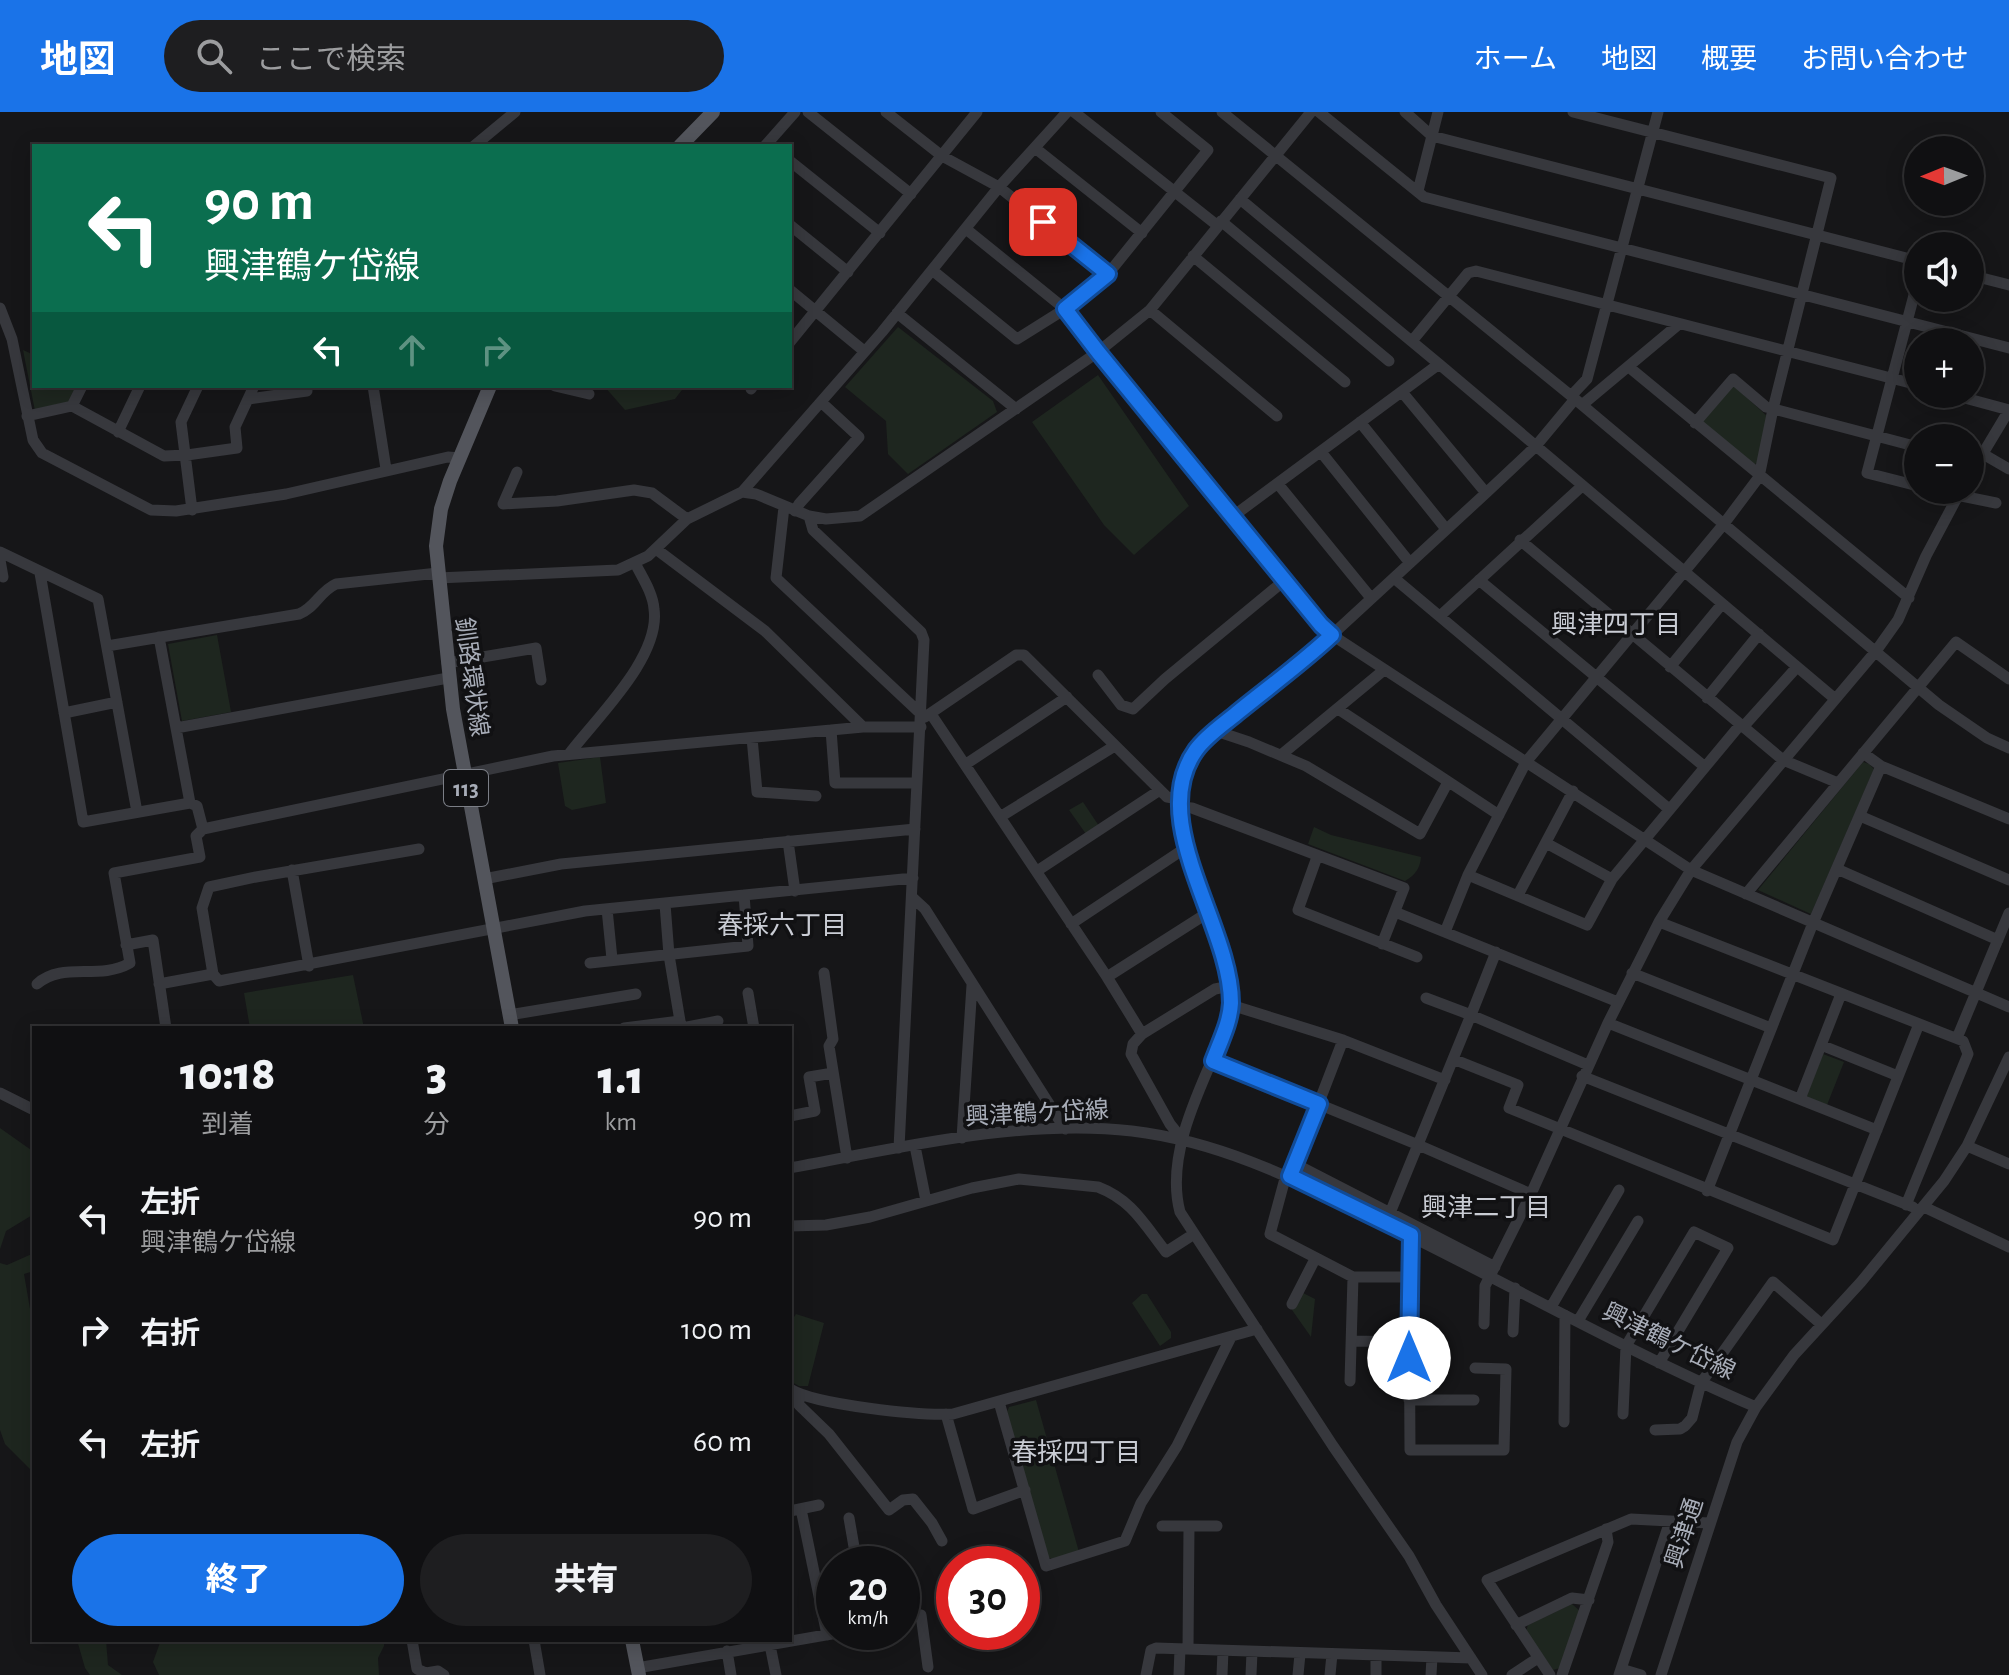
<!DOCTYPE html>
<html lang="ja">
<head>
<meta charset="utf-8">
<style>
  :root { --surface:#101012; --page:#1e1e20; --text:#f1f3f6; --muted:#9c9d9f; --line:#303032; --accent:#1a73e8 }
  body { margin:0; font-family:"Alegreya Sans","Noto Sans JP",sans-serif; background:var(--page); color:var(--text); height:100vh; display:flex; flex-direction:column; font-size:30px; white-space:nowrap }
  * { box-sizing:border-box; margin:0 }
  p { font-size:26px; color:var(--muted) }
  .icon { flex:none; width:44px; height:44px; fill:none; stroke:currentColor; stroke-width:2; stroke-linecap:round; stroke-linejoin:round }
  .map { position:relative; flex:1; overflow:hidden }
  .drawer { position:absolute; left:32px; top:914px; width:760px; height:616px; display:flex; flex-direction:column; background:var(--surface); border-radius:0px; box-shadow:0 4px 20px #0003,0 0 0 2px var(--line) }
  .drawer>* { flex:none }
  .hud { position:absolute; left:32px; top:32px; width:760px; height:244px; border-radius:0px; box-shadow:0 4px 20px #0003,0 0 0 2px var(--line); background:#0b6e4f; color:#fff; overflow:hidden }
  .needle { width:52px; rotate:269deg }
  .fabs { position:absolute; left:1904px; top:24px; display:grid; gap:16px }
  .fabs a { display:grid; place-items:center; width:80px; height:80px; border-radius:50%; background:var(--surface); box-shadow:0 4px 20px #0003,0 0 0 2px var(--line); font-size:40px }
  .speed { position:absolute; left:816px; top:1434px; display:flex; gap:16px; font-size:40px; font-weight:700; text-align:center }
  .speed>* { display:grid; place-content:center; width:104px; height:104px; border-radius:50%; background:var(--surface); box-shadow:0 4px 20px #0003,0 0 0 2px var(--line); line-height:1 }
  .speed small { font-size:20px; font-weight:400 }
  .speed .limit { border:12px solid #d22; background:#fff; color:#111 }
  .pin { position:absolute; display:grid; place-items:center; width:68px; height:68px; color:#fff; margin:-34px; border-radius:16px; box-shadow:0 4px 12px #0006 }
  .me { position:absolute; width:88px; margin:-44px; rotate:0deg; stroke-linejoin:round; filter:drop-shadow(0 0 6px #0008) }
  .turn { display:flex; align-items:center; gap:28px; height:168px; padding:0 40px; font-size:36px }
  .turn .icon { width:104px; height:104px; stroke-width:2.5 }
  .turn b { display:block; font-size:56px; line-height:68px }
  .lanes { display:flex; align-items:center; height:76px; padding:0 40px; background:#0003; justify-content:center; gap:40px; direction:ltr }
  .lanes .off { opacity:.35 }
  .eta { display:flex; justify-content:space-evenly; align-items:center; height:136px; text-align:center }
  .eta b { font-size:48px; font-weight:800; line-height:56px }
  .primary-button { display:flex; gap:16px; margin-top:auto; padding:16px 40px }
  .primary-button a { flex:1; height:92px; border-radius:48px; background:var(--accent); color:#fff; font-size:32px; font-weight:800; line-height:92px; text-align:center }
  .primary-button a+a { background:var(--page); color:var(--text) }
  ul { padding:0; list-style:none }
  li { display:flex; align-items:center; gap:24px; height:112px; padding:0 40px }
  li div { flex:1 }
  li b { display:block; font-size:30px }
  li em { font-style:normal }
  header { display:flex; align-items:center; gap:48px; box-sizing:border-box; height:112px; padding:0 40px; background:var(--accent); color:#fff }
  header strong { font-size:38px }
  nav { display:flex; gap:44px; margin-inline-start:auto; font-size:28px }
  .search { width:560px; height:72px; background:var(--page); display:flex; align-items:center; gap:20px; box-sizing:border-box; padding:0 28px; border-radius:44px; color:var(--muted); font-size:30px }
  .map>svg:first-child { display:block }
  .green { fill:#1e261f }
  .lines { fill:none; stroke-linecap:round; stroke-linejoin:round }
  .minor { stroke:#37383d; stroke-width:11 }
  .major { stroke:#53555c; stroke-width:14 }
  .route-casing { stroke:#114b97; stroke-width:20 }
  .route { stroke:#1a73e8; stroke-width:14 }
  .labels { text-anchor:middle; stroke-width:7; stroke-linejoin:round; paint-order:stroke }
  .shield { fill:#111113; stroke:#7b7e86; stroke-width:2 }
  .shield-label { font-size:22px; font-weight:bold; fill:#a8adb8 }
  .street-label { font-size:24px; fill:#a8adb8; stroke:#111113 }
  .neighbourhood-label { font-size:26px; fill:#c9ccd4; stroke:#111113 }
</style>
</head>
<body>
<header>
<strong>地図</strong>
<div class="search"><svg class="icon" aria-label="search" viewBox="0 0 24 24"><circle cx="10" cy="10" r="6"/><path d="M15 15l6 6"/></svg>ここで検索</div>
<nav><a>ホーム</a><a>地図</a><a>概要</a><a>お問い合わせ</a></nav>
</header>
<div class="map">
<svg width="2009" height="1563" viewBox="0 0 2009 1563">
  <rect width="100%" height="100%" fill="#161618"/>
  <path class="green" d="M898,215L993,289L997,300L908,362L888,342L886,309L845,275Z
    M23,238L34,243V274H77L69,292L35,299Z
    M1098,263L1189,394L1134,443L1104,413L1032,310Z
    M1733,273L1768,305L1758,351L1751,353L1701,311Z
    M604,274H685L675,287L625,298Z
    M217,523L231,600L182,609L168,532Z
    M600,645L606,691L572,698L565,694L558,651Z
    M1863,650L1869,652L1874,657L1811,802L1758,778Z
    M1083,690L1099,714L1086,722L1069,698Z
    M1314,715L1331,723L1421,745C1420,757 1415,763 1405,769L1308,732Z
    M353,863L364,916H250L244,881Z
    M1823,942L1844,950L1827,993L1806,985Z
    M0,1016L34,1040V1102L6,1119L0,1137Z
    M34,1141V1159L24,1162L34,1220V1394L30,1357L5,1332L0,1318V1151L7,1153Z
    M1301,1180L1315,1187L1311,1225L1292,1198Z
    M1142,1182H1147L1171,1220V1226L1160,1234L1132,1191Z
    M796,1202L824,1211L808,1274H799L790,1269V1211Z
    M1036,1288L1079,1440L1054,1448L1048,1445L1007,1300L1009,1295Z
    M1572,1492L1580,1499L1560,1556L1553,1558L1526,1519L1528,1513Z
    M77,1528H106L108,1553L122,1563H90L85,1556Z
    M161,1528H384V1534L378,1546L379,1563H159L153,1550Z"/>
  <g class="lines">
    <path class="minor" d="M808,0L911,82
      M886,0L942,44L999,75L1108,162
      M1074,0L1218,114
      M1222,0L1575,287L1939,593L1987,626L2009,636
      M1319,0L1424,85L2009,236
      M1405,0L1432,24L1918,149
      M474,34L515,0
      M765,34L795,0
      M1035,36L1142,121
      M790,49L880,121
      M1418,79L1438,0
      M1240,87L1439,252L1834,586
      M1221,109L1389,249
      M790,113L848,160
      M966,117L1065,197L1098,240L1321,513L1332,523L1691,758L2009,895
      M1193,144L1345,270
      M932,158L1017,227L1065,197L1108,162L1208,38L1161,0
      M1970,163L2009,173
      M1918,168L1867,361L1918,374
      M790,178L864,239
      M0,196L12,227L33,328L42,341L151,398L176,399L286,382L448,345L460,346
      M1150,198L1277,304
      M897,201L1016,297
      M1412,229L1468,161L1476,159L1918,273
      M790,230L977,0
      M1630,256L1909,486
      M82,274L72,294L164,344L187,343L237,336L235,315L254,274
      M373,274L386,357
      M555,274L589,282
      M751,277L753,274
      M1402,280L1486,381
      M1950,282L2009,298
      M1571,284L1587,267L1658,0
      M248,287L307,279
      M1582,293L1679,212
      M27,304L72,294
      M1360,310L1446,417
      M1695,311L1733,267L1766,295L1918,335
      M118,320L140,274
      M1321,340L1410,451
      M1983,342L2009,357
      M517,360L503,392L557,389L634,378L652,381L687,407
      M1970,363L2009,298
      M1278,372L1371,486
      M1932,378L1996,391
      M742,380L882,220L999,75L1067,0
      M784,395L776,466L921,602
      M192,398L181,310L198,274
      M795,399L799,392L859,325L821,290
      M809,404L813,418L921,520L924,528L899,1036
      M1232,405L1439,252
      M1520,428L1783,648L1838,671
      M656,437L765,519L863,615
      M0,440L98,487L137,700
      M0,448L3,465
      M40,461L83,710L190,691
      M438,466L618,458L648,444L687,407L742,380L756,382L809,404L826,407L860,404L1098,240L1150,198L1311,0
      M1394,466L1669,697
      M1479,468L1705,655
      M1440,504L1582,374
      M159,525L190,691L197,694L203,717L553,644L863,615H921
      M107,534L299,502C315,496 320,479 336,472L438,461
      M447,551L536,536L541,568
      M1670,555L1722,492
      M1098,563L1121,593L1133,597L1165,567L1285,468
      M1707,586L1759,522
      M1338,597L1499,703
      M64,601L117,590
      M931,602L1107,865L1142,922
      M925,605L1016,543H1024L1167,685L1179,687
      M1743,615L1797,555
      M176,616L448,566
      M831,618L835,671H916
      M1216,619L1249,630L1306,654L1420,722L1448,670
      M752,626L757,680L816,684
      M1863,641L1881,654L2009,707
      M569,642C597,605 661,545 654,497C653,481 642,465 635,451
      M1281,643L1384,558
      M966,652L1067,585
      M1180,695L1192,696L1404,776L1382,832
      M1860,704L2009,768
      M1000,705L1113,635
      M788,729L795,779
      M1546,731L1612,767
      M1317,745L1298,798L1417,845
      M1837,757L1998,828
      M292,758L309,854
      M1037,759L1160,678
      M1468,763L1587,813L1612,767L1740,613
      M484,767L561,752L915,717
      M1746,782L1956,530L2009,567
      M1518,783L1573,679
      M913,786L925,797L1065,1017
      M665,792L669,843L680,909
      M607,797L612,847
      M1395,800L1618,890
      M1659,810L1963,929L1968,942L1906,1093
      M1071,812L1187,735
      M1445,820L1468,763L1526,650L1723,413L1759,365L1773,297L1831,66L1573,0
      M126,833L153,828L166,916
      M590,851L748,834L744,783
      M824,861L833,927L829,934L847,1046
      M1632,861L1771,916
      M213,862L202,796L209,775L256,765L419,737
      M1107,865L1209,800
      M37,872C63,849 98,869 130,851L114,761L200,745L196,724L203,717
      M159,872L213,862L219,869L585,799L913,766
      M748,881L754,916
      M1426,886L1471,903L1496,840
      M1231,893L1343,928L1445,968
      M509,903L636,882
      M1608,911L1877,1018
      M624,916L680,909L682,916L718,909
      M1957,926L2009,801
      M1821,933L1898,964
      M1453,947L1518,973L1509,996L1833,1128L1919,912
      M1213,949L1416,1032L1531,1082
      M1582,964L1913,1095
      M0,981L34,998
      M1800,987L1841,882
      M790,1004L815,999L809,965L833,961
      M962,1026L972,873
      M1182,1027L1170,1012L1131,942L1133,932L1142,922L1215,877L1230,874
      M915,1034L926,1089
      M1967,1034L2009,1052
      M1295,1052L1495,1155
      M790,1056C898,1036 1023,1006 1132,1019C1224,1030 1300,1070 1382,1110C1507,1171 1628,1240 1756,1295
      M1293,1058L1343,928
      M1286,1063L1270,1122L1353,1165H1409
      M1707,1079L1813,811L1881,654
      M1924,1095L2009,1135
      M1390,1101L1471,903L1588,953
      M790,1114L826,1113L870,1105L972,1076L1019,1067L1098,1075C1132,1088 1144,1112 1166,1140L1194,1122
      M1411,1123L1409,1165L1410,1338H1504L1506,1257L1475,1256
      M1292,1192L1315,1147
      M1551,1195L1619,1078
      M1578,1209L1638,1109
      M1484,1212L1485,1174L1531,1082L1608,911L1659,810L1691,758L1876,539L1898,508L1926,444L1961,378
      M1513,1220L1515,1176
      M1352,1229L1409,1230
      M1350,1269L1353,1165
      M790,1277C815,1293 922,1304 953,1302L1257,1217
      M794,1283L798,1282L799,1293L829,1322L889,1398L903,1388L913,1387L932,1411L942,1429
      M1409,1288H1474
      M999,1290L1046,1454L1125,1429L1141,1391L1177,1334L1231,1225
      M946,1302L973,1397L1025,1378
      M1623,1302L1626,1234L1694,1120L1728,1136L1659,1251
      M1564,1310L1565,1203
      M1655,1318L1680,1317L1685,1314L1692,1306L1701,1271L1773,1170L1821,1212
      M801,1397L827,1523
      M790,1399L819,1393
      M849,1406L857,1452
      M1162,1414H1217
      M902,1506L921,1503L928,1555
      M1516,1513L1572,1486L1589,1488
      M412,1528L417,1557L426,1561L438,1559L444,1563
      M534,1528L540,1563
      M770,1533L776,1563
      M1188,1537L1189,1414
      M727,1539L731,1563
      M637,1556L843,1520
      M1621,1557L1641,1563
      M1146,1563L1151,1538L1156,1536L1471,1546
      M1179,1563L1180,1537
      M1222,1563L1223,1539
      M1251,1563L1252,1540
      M1298,1563L1300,1542
      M1330,1563L1332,1542
      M1376,1563V1544
      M1431,1563L1432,1545
      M1482,1563L1436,1493L1409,1444L1333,1334L1180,1100C1164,1040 1204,969 1227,914L1231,893L1226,858L1187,735L1180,695L1184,663L1189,649L1198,636L1216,619L1321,533L1486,381L1535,335L1575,287
      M1512,1563L1538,1546
      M1550,1563L1487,1468L1631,1407L1709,1411
      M1562,1563L1608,1430L1606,1417
      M1619,1563L1670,1409
      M1661,1563L1737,1330L1756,1295L1794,1243L1861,1170L1944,1069L1967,1034L2009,945"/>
    <path class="major" d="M680,34L713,0
      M490,274L450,369L441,397L436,434L453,597L512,916
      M632,1528L639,1563"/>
  </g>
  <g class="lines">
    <defs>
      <path id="route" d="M1043,110L1108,162L1065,197L1098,240L1321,513L1332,523C1302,551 1269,575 1237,601C1224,612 1207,623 1196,638C1145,709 1231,813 1231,891C1230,911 1220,930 1213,949L1319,992L1290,1064L1411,1123L1409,1246"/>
    </defs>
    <use href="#route" class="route-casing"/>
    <use href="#route" class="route"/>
  </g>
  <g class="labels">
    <rect class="shield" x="444" y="658" width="44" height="36" rx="6"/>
    <g class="shield-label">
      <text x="466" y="684">113</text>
    </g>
    <g class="street-label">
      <text transform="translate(472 565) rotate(82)" y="8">釧路環状線</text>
      <text transform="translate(1037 1001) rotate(-3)" y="8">興津鶴ケ岱線</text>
      <text transform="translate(1669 1229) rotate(26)" y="8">興津鶴ケ岱線</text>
      <text transform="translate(1684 1421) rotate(-72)" y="8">興津通</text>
    </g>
    <g class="neighbourhood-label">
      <text x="1616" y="521">興津四丁目</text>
      <text x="782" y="822">春採六丁目</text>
      <text x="1486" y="1104">興津二丁目</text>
      <text x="1076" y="1349">春採四丁目</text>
    </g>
  </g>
</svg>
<div class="fabs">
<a><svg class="needle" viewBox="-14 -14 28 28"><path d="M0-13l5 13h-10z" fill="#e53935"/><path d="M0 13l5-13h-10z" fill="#9c9d9f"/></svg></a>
<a><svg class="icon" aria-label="sound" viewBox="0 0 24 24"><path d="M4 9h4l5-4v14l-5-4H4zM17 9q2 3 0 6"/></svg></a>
<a>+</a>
<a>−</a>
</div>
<div class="speed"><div>20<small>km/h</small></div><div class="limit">30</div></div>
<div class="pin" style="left:1043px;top:110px;background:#d93025"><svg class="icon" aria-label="arrive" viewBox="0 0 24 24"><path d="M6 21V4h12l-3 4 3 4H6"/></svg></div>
<svg class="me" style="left:1409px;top:1246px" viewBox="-20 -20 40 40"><circle r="19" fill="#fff"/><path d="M0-13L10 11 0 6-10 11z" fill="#1a73e8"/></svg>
<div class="hud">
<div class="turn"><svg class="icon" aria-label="left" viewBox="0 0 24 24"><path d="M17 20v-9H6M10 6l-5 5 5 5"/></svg><div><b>90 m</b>興津鶴ケ岱線</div></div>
<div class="lanes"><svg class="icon" aria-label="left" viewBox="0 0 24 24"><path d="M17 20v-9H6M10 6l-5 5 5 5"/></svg><svg class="icon off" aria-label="ahead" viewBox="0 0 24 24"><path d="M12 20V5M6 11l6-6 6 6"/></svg><svg class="icon off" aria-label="right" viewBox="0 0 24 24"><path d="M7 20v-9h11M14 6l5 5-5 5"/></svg></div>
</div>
<section class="drawer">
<div class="eta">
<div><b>10:18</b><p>到着</p></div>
<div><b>3</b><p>分</p></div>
<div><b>1.1</b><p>km</p></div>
</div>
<ul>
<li><svg class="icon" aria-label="left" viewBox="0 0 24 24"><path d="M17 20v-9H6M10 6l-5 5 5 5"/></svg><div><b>左折</b><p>興津鶴ケ岱線</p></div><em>90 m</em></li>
<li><svg class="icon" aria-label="right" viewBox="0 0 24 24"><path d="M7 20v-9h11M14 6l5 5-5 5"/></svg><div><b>右折</b></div><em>100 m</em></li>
<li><svg class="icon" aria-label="left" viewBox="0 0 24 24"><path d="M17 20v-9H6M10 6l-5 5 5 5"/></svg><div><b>左折</b></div><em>60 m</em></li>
</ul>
<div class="primary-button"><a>終了</a><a>共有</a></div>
</section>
</div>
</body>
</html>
